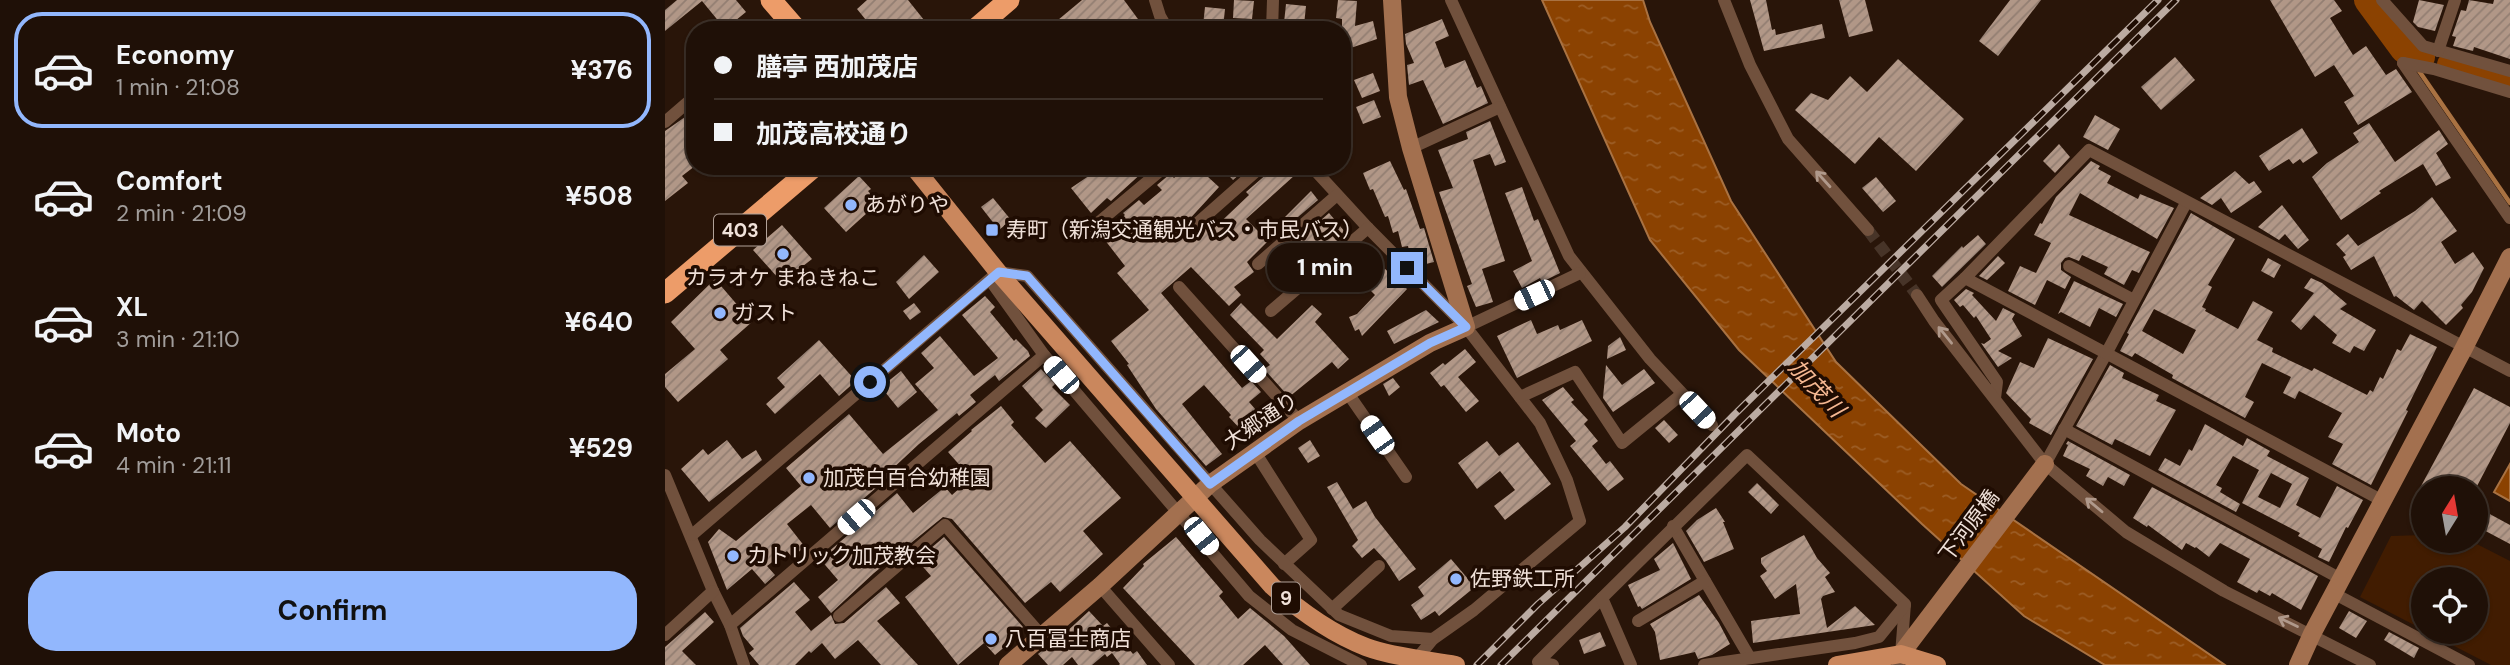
<!DOCTYPE html>
<meta charset="utf-8">
<style>
:root{--surface:#1f1007;--page:#271911;--text:#f1f3f6;--muted:#a19d9b;--line:#3c3028;--accent:#92b7fd}
body{margin:0;font-family:"DM Sans","Noto Sans JP",sans-serif;background:var(--page);color:var(--text);height:100vh;display:flex;flex-direction:column;font-size:26px;white-space:nowrap}
*{box-sizing:border-box;margin:0}
p{font-size:23px;color:var(--muted)}
.icon{flex:none;width:38px;height:38px;fill:none;stroke:currentColor;stroke-width:2;stroke-linecap:round;stroke-linejoin:round}
.map{position:relative;flex:1;overflow:hidden}
.details{display:flex;flex-direction:column;background:var(--surface);width:665px}
.details>*{flex:none}
.top-card{position:absolute;left:21px;top:21px;width:665px;height:154px;border-radius:28px;box-shadow:0 2px 5px #0004,0 0 0 2px var(--line);display:grid;align-content:center;height:154px;padding:0 28px;background:var(--surface)}
.needle{width:46px;rotate:11deg}
.fabs{position:absolute;left:1746px;top:476px;display:grid;gap:14px}
.fabs a{display:grid;place-items:center;width:77px;height:77px;border-radius:50%;background:var(--surface);box-shadow:0 2px 5px #0004,0 0 0 2px var(--line);font-size:35px}
.end{position:absolute;width:32px;height:32px;margin:-16px;border:9px solid #92b7fd;background:#111;box-shadow:0 0 0 4px #111}
.from{border-radius:50%}
.bubble{position:absolute;height:49px;border-radius:24px;background:var(--surface);box-shadow:0 2px 5px #0004,0 0 0 2px var(--line);font-size:23px;font-weight:700;line-height:49px;text-align:center}
.car{position:absolute;width:21px;height:42px;margin:-21px -10px;border-radius:9px;box-shadow:0 0 5px 2px #0007;background:linear-gradient(#fff 24%,#345 0 40%,#fff 0 76%,#345 0 86%,#fff 0)}
.top-card b{display:flex;align-items:center;gap:24px;height:66px;font-size:26px}
.top-card b+b{border-top:2px solid var(--line)}
.top-card i{width:18px;height:18px;background:var(--text)}
ul{padding:12px 0 0;list-style:none}
li{display:flex;align-items:center;gap:21px;height:116px;margin:0 14px 10px;padding:0 14px;border:4px solid transparent;border-radius:28px}
li div{flex:1}
li b{display:block;font-size:26px}
li em{font-style:normal;font-weight:700}
li.current{border-color:var(--accent)}
li>.icon{width:63px;height:63px;stroke-width:1.5}
.action{display:flex;gap:14px;margin-top:auto;padding:14px 28px}
.action a{flex:1;height:80px;border-radius:28px;background:var(--accent);color:#111;font-size:28px;font-weight:700;line-height:80px;text-align:center}
main{display:flex;flex:1;min-height:0}
.map>svg:first-child{display:block}
</style>
<main>
<section class="details">
<ul>
<li class="current"><svg class="icon" aria-label="car" viewBox="0 0 24 24"><path d="M5 17H2v-5l4-1 3-4h7l3 4 3 1v5h-3M9 17h6M6 11h13"/><circle cx="7" cy="17" r="2"/><circle cx="17" cy="17" r="2"/></svg><div><b>Economy</b><p>1 min · 21:08</p></div><em>¥376</em></li>
<li><svg class="icon" aria-label="car" viewBox="0 0 24 24"><path d="M5 17H2v-5l4-1 3-4h7l3 4 3 1v5h-3M9 17h6M6 11h13"/><circle cx="7" cy="17" r="2"/><circle cx="17" cy="17" r="2"/></svg><div><b>Comfort</b><p>2 min · 21:09</p></div><em>¥508</em></li>
<li><svg class="icon" aria-label="car" viewBox="0 0 24 24"><path d="M5 17H2v-5l4-1 3-4h7l3 4 3 1v5h-3M9 17h6M6 11h13"/><circle cx="7" cy="17" r="2"/><circle cx="17" cy="17" r="2"/></svg><div><b>XL</b><p>3 min · 21:10</p></div><em>¥640</em></li>
<li><svg class="icon" aria-label="car" viewBox="0 0 24 24"><path d="M5 17H2v-5l4-1 3-4h7l3 4 3 1v5h-3M9 17h6M6 11h13"/><circle cx="7" cy="17" r="2"/><circle cx="17" cy="17" r="2"/></svg><div><b>Moto</b><p>4 min · 21:11</p></div><em>¥529</em></li>
</ul>
<div class="action"><a>Confirm</a></div>
</section>
<div class="map">
<svg width="1845" height="665" viewBox="0 0 1845 665">
<defs>
<pattern id="water-ripples" width="26" height="14" patternUnits="userSpaceOnUse" patternTransform="scale(1.75)"><rect width="26" height="14" fill="#8b4201"/><path d="M2 4q2-2 4 0t4 0M15 11q2-2 4 0t4 0" fill="none" stroke="#9c5d25"/></pattern>
<pattern id="building-hatch" width="6" height="6" patternUnits="userSpaceOnUse" patternTransform="scale(1.75)"><rect width="6" height="6" fill="#b19787"/><path d="M-1 1l2-2M0 6l6-6M5 7l2-2" fill="none" stroke="#927e72"/></pattern>
</defs>
<rect width="100%" height="100%" fill="#291509"/>
<path fill="#411c01" d="M1759 535V541H1806L1845 561V665H1826L1762 632H1811V579H1759V630L1695 597 1726 536Z"/>
<g fill="url(#water-ripples)" stroke="#a97242" stroke-width="2">
<path d="M877 0H978L985 22 1066 201 1171 362 1296 484 1560 665H1440L1359 616 1257 524 1074 350 985 240Z"/>
<path d="M1845 464V501L1829 492Z"/>
</g>
<g fill="none" stroke-linecap="round" stroke-linejoin="round">
<g stroke="#a97242" stroke-width="4.5">
<path d="M1739 49 1747 61"/>
<path d="M1752 68 1845 203"/>
</g>
<g stroke="#8b4201" stroke-width="28">
<path d="M1703 0 1739 49 1756 57"/>
<path d="M1786 65 1845 80"/>
</g>
</g>
<g fill="url(#building-hatch)" fill-rule="evenodd">
<path d="M12 0H71L81 12 60 29 37 1 0 31V10Z"/>
<path d="M202 0H243L267 30H209L192 9Z"/>
<path d="M417 0H459L481 30H381Z"/>
<path d="M569 0 589 1 587 19 568 18Z"/>
<path d="M673 0 692 1 690 26 708 21 712 39 677 51V19L671 18Z"/>
<path d="M1085 0H1101L1107 30 1110 29 1111 35 1157 24 1160 38 1099 51Z"/>
<path d="M1174 0H1200L1208 31 1184 37Z"/>
<path d="M1345 0H1376L1333 56 1314 41Z"/>
<path d="M1605 0H1669L1677 11 1665 18 1688 55 1701 46 1721 75 1731 69 1747 92 1693 125 1679 102 1689 96 1669 65 1650 77Z"/>
<path d="M1754 0 1779 5 1770 31 1753 27 1748 22Z"/>
<path d="M1804 0 1828 4 1829 0H1845V59L1809 47 1808 51 1788 46 1791 37 1787 36 1796 10 1801 11Z"/>
<path d="M621 4 641 6 639 25 619 23Z"/>
<path d="M540 7 560 9 558 28 538 26Z"/>
<path d="M777 19 784 36 770 42 780 68 800 60 812 88 816 86 823 103 778 124 758 80 744 85 742 65 749 63 741 44 740 34Z"/>
<path d="M1510 57 1530 80 1496 110 1476 87Z"/>
<path d="M1233 59 1299 119 1251 171 1214 137 1190 164 1130 110 1146 93 1163 100 1185 76 1202 92Z"/>
<path d="M708 73 715 91 697 98 689 80Z"/>
<path d="M709 100 716 117 698 124 691 107Z"/>
<path d="M30 110V166L17 176 23 183 0 201V131Z"/>
<path d="M1430 115 1455 129 1443 150 1418 137Z"/>
<path d="M825 121 841 162 830 166 825 154 808 160 840 261 817 269 828 302 811 307 802 286 807 284 774 192 788 188 773 150 803 139 801 132Z"/>
<path d="M1704 123 1730 162 1774 130 1783 144 1771 153 1786 178 1771 186 1758 164 1714 191 1716 193 1676 220 1647 177 1662 163 1694 142 1688 133Z"/>
<path d="M1637 128 1653 153 1638 163 1635 159 1628 164 1624 159 1604 171 1594 156Z"/>
<path d="M1394 144 1405 157 1390 173 1378 161Z"/>
<path d="M725 161 739 190 741 189 755 229 759 228 769 262 753 266 746 259 743 246 737 247 733 231 728 233 723 216 720 217 708 189 705 190 698 173Z"/>
<path d="M1426 161 1435 166 1433 169 1446 176 1442 183 1473 199 1475 194 1509 208 1492 239 1415 193 1404 215 1485 252 1474 273 1467 270 1459 285 1439 274 1443 267 1417 255 1414 261 1404 257 1400 258 1396 263V270L1406 277 1400 289 1382 280 1370 305 1343 291 1355 266 1371 273 1386 243 1369 235 1375 223 1377 224 1391 197Z"/>
<path d="M422 166H487L480 172 479 171 446 201 442 198 426 213 406 188 428 173Z"/>
<path d="M522 166H531L554 187 520 224V229L526 235 533 234 542 227 546 231 584 195 581 192 603 173 606 166H622L630 175 581 219 603 241 582 262 589 272 569 287 576 295 564 306 526 267 496 293 577 388 586 381 596 392 584 402 598 418 580 434 564 417 566 415 539 385 517 404 557 454 541 466 491 409 462 365 464 364 446 341 484 310 452 273 460 266 436 235 460 215 458 213 474 200 479 205 497 190 492 185 505 174 509 178Z"/>
<path d="M555 166H584L568 180Z"/>
<path d="M1570 171 1584 184 1589 181 1597 192 1566 213 1556 198 1547 205 1535 198Z"/>
<path d="M194 176 206 189 203 191 213 203 181 232 159 208Z"/>
<path d="M1211 177 1231 201 1218 212 1197 188Z"/>
<path d="M857 187 869 221 873 219 895 273 877 282 875 278 857 288 848 271 867 261 840 193Z"/>
<path d="M646 191 653 200 626 223 620 217Z"/>
<path d="M1767 197 1792 231 1776 242 1790 264 1808 252 1819 268 1807 292 1796 305 1798 308 1781 325 1757 301 1749 310 1731 296 1729 297 1709 256 1686 270 1678 257 1681 255 1671 244 1683 234 1693 246 1750 211Z"/>
<path d="M328 198 346 220 334 230 316 207Z"/>
<path d="M1617 205 1644 240 1633 249 1620 234 1614 240 1593 227Z"/>
<path d="M664 213 680 232 673 237 676 240 665 249 662 246 636 268 622 250Z"/>
<path d="M1526 213 1570 239 1543 285 1547 287 1537 307 1541 309 1540 311 1573 329 1588 301 1608 312 1592 340 1608 348 1607 352 1647 371 1649 368 1702 395 1705 390 1708 392 1715 377 1718 379 1732 349 1736 351 1745 334 1772 347 1741 410 1743 411 1706 485 1667 464 1678 444 1663 437 1677 413 1634 391 1630 399 1618 393 1626 377 1597 363 1580 397 1589 402 1580 418 1507 378 1508 375 1470 353 1467 357 1455 351 1464 334 1462 333ZM1489 309 1531 330 1518 354 1477 331Z"/>
<path d="M117 225 147 259 124 277 120 273 114 279 88 250Z"/>
<path d="M1313 235 1321 244 1277 287 1267 276 1297 246 1298 248Z"/>
<path d="M688 253 699 265 707 257 742 289 697 336 694 329 690 331 684 317 692 314 710 295 677 262Z"/>
<path d="M259 255 274 272 244 299 231 282Z"/>
<path d="M1333 256 1340 263 1322 280 1314 276Z"/>
<path d="M1603 258 1616 265 1609 278 1596 271Z"/>
<path d="M1646 278 1657 283 1682 304 1675 309 1711 330 1699 351 1689 346 1685 353 1667 343 1672 335 1649 315 1636 330 1626 321 1649 293 1639 288Z"/>
<path d="M50 279 87 322 55 350 63 359 13 402 0 387V374L30 349 6 322Z"/>
<path d="M1409 281 1458 304 1451 317 1434 308 1425 327 1396 312 1393 314Z"/>
<path d="M1301 289 1309 293 1307 295 1331 321 1338 308 1350 314 1347 319 1357 336 1333 351 1347 358 1333 367 1316 343 1319 344 1326 339 1311 316 1309 318 1298 305 1295 307 1289 300Z"/>
<path d="M320 296 330 307 325 312 349 341 351 339 363 351 365 356 334 381 330 375 305 395 311 402 294 416 292 413 254 444 224 472 226 474 220 480 165 528 146 505 122 524 140 547 127 557 122 551 102 566 110 575 100 584 87 569 62 590 43 542 54 529 71 541 136 486 121 468 184 414 218 454 273 410 250 384 269 368 256 353 275 336 309 376 333 358 297 315Z"/>
<path d="M249 303 256 312 245 320 238 311Z"/>
<path d="M576 303 612 339 647 305 657 314 650 322 684 359 673 369 667 362 624 397 599 369 605 365 595 354 599 350 565 315Z"/>
<path d="M761 310 774 322 729 344 722 331Z"/>
<path d="M866 320 872 334 893 325 895 330 917 320 927 341 852 378 832 336Z"/>
<path d="M955 337 961 350 942 359 943 346Z"/>
<path d="M1383 338 1428 359 1386 435 1364 423 1366 419 1341 393 1355 362 1369 368Z"/>
<path d="M154 340 191 381 174 396 155 374 110 414 101 404 120 387 112 378Z"/>
<path d="M800 349 811 362 793 377 814 401 801 412 779 385 776 387 765 373 778 363 780 365Z"/>
<path d="M941 365 957 385 979 369 990 383 948 412 938 398Z"/>
<path d="M1445 365 1459 373 1457 378 1494 395 1491 401 1511 410 1485 456 1450 439 1447 445 1411 426Z"/>
<path d="M376 369 390 384 387 387 405 405 381 428 370 418 378 410 357 386Z"/>
<path d="M236 371 252 392 233 408 216 387Z"/>
<path d="M728 378 735 387 724 396 718 384Z"/>
<path d="M898 387 909 400 906 402 923 420 919 424 933 441 927 446 941 464 945 461 959 479 943 491 905 446 911 441 877 400Z"/>
<path d="M1809 388 1845 407V423L1811 488H1755Z"/>
<path d="M336 406 349 422 346 425 380 463 405 441 456 498 418 531 438 554 395 592 386 582 360 603 287 519 278 517 209 573 166 613 153 597 173 580 155 559 232 493 248 513 280 487 287 495 306 478 283 452 307 431 306 430Z"/>
<path d="M999 420 1013 435 1004 443 990 428Z"/>
<path d="M1540 424 1578 446 1582 438 1605 451 1602 456 1644 478 1631 505 1655 518 1672 486 1698 500 1683 528 1681 527 1664 562 1653 557 1657 549 1633 536 1635 533 1577 503 1594 470 1568 456 1551 485 1557 488 1555 492 1575 504 1571 512 1493 470 1500 458 1515 466 1524 449 1527 451ZM1606 473 1627 484 1615 508 1593 497Z"/>
<path d="M62 440 77 459 91 450 97 460 44 502 16 469 38 449 43 455Z"/>
<path d="M645 440 655 456 643 463 633 448Z"/>
<path d="M822 441 834 456 853 442 886 484 840 520 829 506 850 490 835 471 812 489 793 463Z"/>
<path d="M1403 441 1465 475 1459 486 1443 477 1438 486 1421 476 1425 469 1398 456 1403 445 1401 444Z"/>
<path d="M672 482 688 509 701 501 710 517 751 569 734 581 721 561 709 548 697 558 687 546 693 540 662 487Z"/>
<path d="M1092 483 1114 505 1106 514 1083 492Z"/>
<path d="M1487 487 1653 576 1636 610 1607 593 1605 596 1594 590 1592 593 1572 582 1585 559 1555 543 1544 557 1531 547 1530 548 1521 543 1517 550 1483 525 1482 527 1468 518Z"/>
<path d="M1051 508 1060 522H1058L1069 549 1039 562 1021 531 1032 520Z"/>
<path d="M1821 512 1845 525V544L1813 527Z"/>
<path d="M1139 535 1152 558 1165 573 1160 577 1170 592 1158 596 1156 599 1162 628 1190 606 1210 625 1088 643 1086 621 1135 614 1131 584 1110 599 1095 576 1102 571 1096 563V558Z"/>
<path d="M279 537 358 627 340 643 342 645 330 655 319 643 293 665 240 597 266 576 252 560Z"/>
<path d="M511 537 558 592 554 596 573 619 585 608 619 636 645 665H618L600 645 578 665H530L458 588 479 566 478 564Z"/>
<path d="M1008 543 1026 579 977 609 975 606 973 607 963 585 995 570 989 559Z"/>
<path d="M786 559 810 587 774 616 770 611 756 620 746 605 759 596 753 587Z"/>
<path d="M129 582 145 600 130 612 146 631 166 615 170 624 179 623 221 587 235 603 212 621 253 665H216L193 640 170 659 157 643 146 653 144 651 130 665H94L84 653 89 649 78 636 75 628Z"/>
<path d="M1034 595 1054 623 1065 644 1047 655 1033 659 1030 652 995 660 990 632 985 624Z"/>
<path d="M424 611 438 626 442 623 468 654 472 651 482 665H454L455 664 447 653 442 657 440 654 427 665H413L407 657 398 665H383L373 654 383 646 384 648Z"/>
<path d="M1684 611 1702 621 1691 638 1674 628Z"/>
<path d="M40 612 49 622 17 651 31 665H0V647Z"/>
<path d="M935 632 941 646 919 654 914 640Z"/>
<path d="M1724 632 1754 648 1749 658 1719 640Z"/>
</g>
<g fill="none" stroke-linecap="round" stroke-linejoin="round">
<path stroke="#473428" stroke-width="12" stroke-dasharray="12 6" stroke-linecap="butt" d="M1203 230 1252 295"/>
<g stroke="#71513d" stroke-width="12">
<path d="M490 0 495 16 503 30"/>
<path d="M786 0 904 256 985 359 1047 425"/>
<path d="M1059 0 1085 65 1123 139 1203 230"/>
<path d="M1717 0 1758 46 1845 71"/>
<path d="M107 30 121 17"/>
<path d="M607 30 608 0"/>
<path d="M1773 51 1790 0"/>
<path d="M1738 63 1845 218"/>
<path d="M1738 63 1769 69 1845 92"/>
<path d="M0 122 30 96"/>
<path d="M746 148 835 107"/>
<path d="M646 166 703 228 801 327 875 423 902 480 915 521 809 610 768 639 749 662"/>
<path d="M428 227 501 166"/>
<path d="M528 227 597 166"/>
<path d="M593 264 672 195"/>
<path d="M1404 266 1469 300"/>
<path d="M1300 278 1276 300 1332 382 1330 398"/>
<path d="M325 280 379 355 584 596 627 630 696 665"/>
<path d="M514 287 634 421"/>
<path d="M1252 295 1269 321 1380 464 1461 532 1559 591 1705 665"/>
<path d="M606 311 703 228"/>
<path d="M801 327 915 273"/>
<path d="M682 392 741 477"/>
<path d="M855 397 910 372 957 443 1017 394"/>
<path d="M1399 429 1676 579"/>
<path d="M590 452 646 540 619 564"/>
<path d="M1380 464 1441 354 1521 203"/>
<path d="M0 475 48 591 65 625 79 665"/>
<path d="M1718 501 1300 278 1424 150 1845 371"/>
<path d="M1008 526 1085 658"/>
<path d="M27 535 333 272 362 276 595 540 674 615 726 636 768 639"/>
<path d="M435 586 504 665"/>
<path d="M1668 593 1804 665"/>
<path d="M667 609 714 566"/>
<path d="M174 616 280 525 377 636"/>
<path d="M973 621 1040 581"/>
<path d="M65 625 379 355"/>
<path d="M0 635 48 591"/>
<path d="M888 665 873 662 937 598"/>
<path d="M966 665 937 598 1082 455 1240 604 1236 654 1233 665"/>
<path d="M1039 665 1190 643 1214 637 1240 605"/>
</g>
<g stroke="#a3704f" stroke-width="18">
<path d="M1236 654 1380 464"/>
<path d="M343 665 435 586 545 484 634 421 765 343 801 327 746 148 733 97 727 0"/>
<path d="M1633 665 1647 634 1799 348 1845 257"/>
</g>
<g stroke="#ca875d" stroke-width="18">
<path d="M248 166 333 272 607 586C635 611 665 633 701 647 728 657 763 660 791 665"/>
<path d="M1172 665 1236 654 1272 665"/>
</g>
<g stroke="#ed9c69" stroke-width="21">
<path d="M106 0 132 30"/>
<path d="M309 30 344 0"/>
<path d="M0 293 150 166"/>
</g>
<defs>
<g id="rail">
<path d="M812 665 873 604 960 527 1069 415 1493 0"/>
<path d="M836 665 1511 0"/>
</g>
</defs>
<use href="#rail" stroke="#bbaba2" stroke-width="7"/>
<use href="#rail" stroke="#1f0c02" stroke-width="4.5" stroke-dasharray="13" stroke-linecap="butt"/>
</g>
<defs><path id="oneway-shaft" d="M-6 0H5M1.5-3L5.5 0L1.5 3" fill="none" stroke-width="1.6" stroke-linecap="round" stroke-linejoin="round" transform="scale(1.75)"/></defs>
<g stroke="#b0998b">
<use href="#oneway-shaft" transform="translate(1158 179) rotate(-132)"/>
<use href="#oneway-shaft" transform="translate(1280 335) rotate(-129)"/>
<use href="#oneway-shaft" transform="translate(1429 505) rotate(-140)"/>
<use href="#oneway-shaft" transform="translate(1623 622) rotate(-154)"/>
</g>
<g fill="none" stroke-linecap="round" stroke-linejoin="round">
<path stroke="#92b7fd" stroke-width="9" d="M205 382 334 272 362 276 545 484 634 421 765 343 801 327 742 268"/>
</g>
<g fill="#92b7fd" stroke="#1f0c02" stroke-width="2.5">
<circle cx="186" cy="205" r="7"/>
<rect x="320" y="223" width="14" height="14" rx="3.5"/>
<circle cx="118" cy="254" r="7"/>
<circle cx="55" cy="313" r="7"/>
<circle cx="144" cy="478" r="7"/>
<circle cx="68" cy="556" r="7"/>
<circle cx="791" cy="579" r="7"/>
<circle cx="326" cy="639" r="7"/>
</g>
<g text-anchor="middle" dominant-baseline="central" stroke-width="7" stroke-linejoin="round" paint-order="stroke">
<g fill="#1f0c02" stroke="#b1a198" stroke-width="2">
<rect x="49" y="214.5" width="52" height="31" rx="5"/>
<rect x="607" y="582.5" width="28" height="31" rx="5"/>
</g>
<g font-size="19" font-weight="bold" fill="#f0e1d9">
<text x="75" y="230">403</text>
<text x="621" y="598">9</text>
</g>
<g font-size="21" fill="#f0e1d9" stroke="#1f0c02" text-anchor="start">
<text x="200" y="205">あがりや</text>
<text x="341" y="230">寿町（新潟交通観光バス・市民バス）</text>
<text x="118" y="278" text-anchor="middle">カラオケ まねきねこ</text>
<text x="69" y="313">ガスト</text>
<text x="158" y="478">加茂白百合幼稚園</text>
<text x="82" y="556">カトリック加茂教会</text>
<text x="805" y="579">佐野鉄工所</text>
<text x="340" y="639">八百冨士商店</text>
</g>
<g font-size="21" fill="#f0e1d9" stroke="#1f0c02">
<text transform="translate(596 421) rotate(-34)">大郷通り</text>
<text transform="translate(1304 526) rotate(-53)">下河原橋</text>
</g>
<g font-size="23" font-style="italic" fill="#f6b892" stroke="#1f0c02">
<text transform="translate(1152 388) rotate(47)">加茂川</text>
</g>
</g>
</svg>
<div class="fabs">
<a><svg class="needle" viewBox="-14 -14 28 28"><path d="M0-13l5 13h-10z" fill="#e53935"/><path d="M0 13l5-13h-10z" fill="#a19d9b"/></svg></a>
<a><svg class="icon" aria-label="locate" viewBox="0 0 24 24"><circle cx="12" cy="12" r="6"/><path d="M12 2v4M12 18v4M2 12h4M18 12h4"/></svg></a>
</div>
<i class="end from" style="left:205px;top:382px"></i>
<i class="end" style="left:742px;top:268px"></i>
<div class="bubble" style="left:602px;top:243px;width:116px">1 min</div>
<i class="car" style="left:869px;top:295px;rotate:245deg"></i>
<i class="car" style="left:583px;top:364px;rotate:138deg"></i>
<i class="car" style="left:396px;top:375px;rotate:319deg"></i>
<i class="car" style="left:1032px;top:410px;rotate:137deg"></i>
<i class="car" style="left:712px;top:435px;rotate:325deg"></i>
<i class="car" style="left:191px;top:517px;rotate:229deg"></i>
<i class="car" style="left:536px;top:536px;rotate:141deg"></i>
<div class="top-card">
<b><i class="from"></i>膳亭 西加茂店</b>
<b><i></i>加茂高校通り</b>
</div>
</div>
</main>
